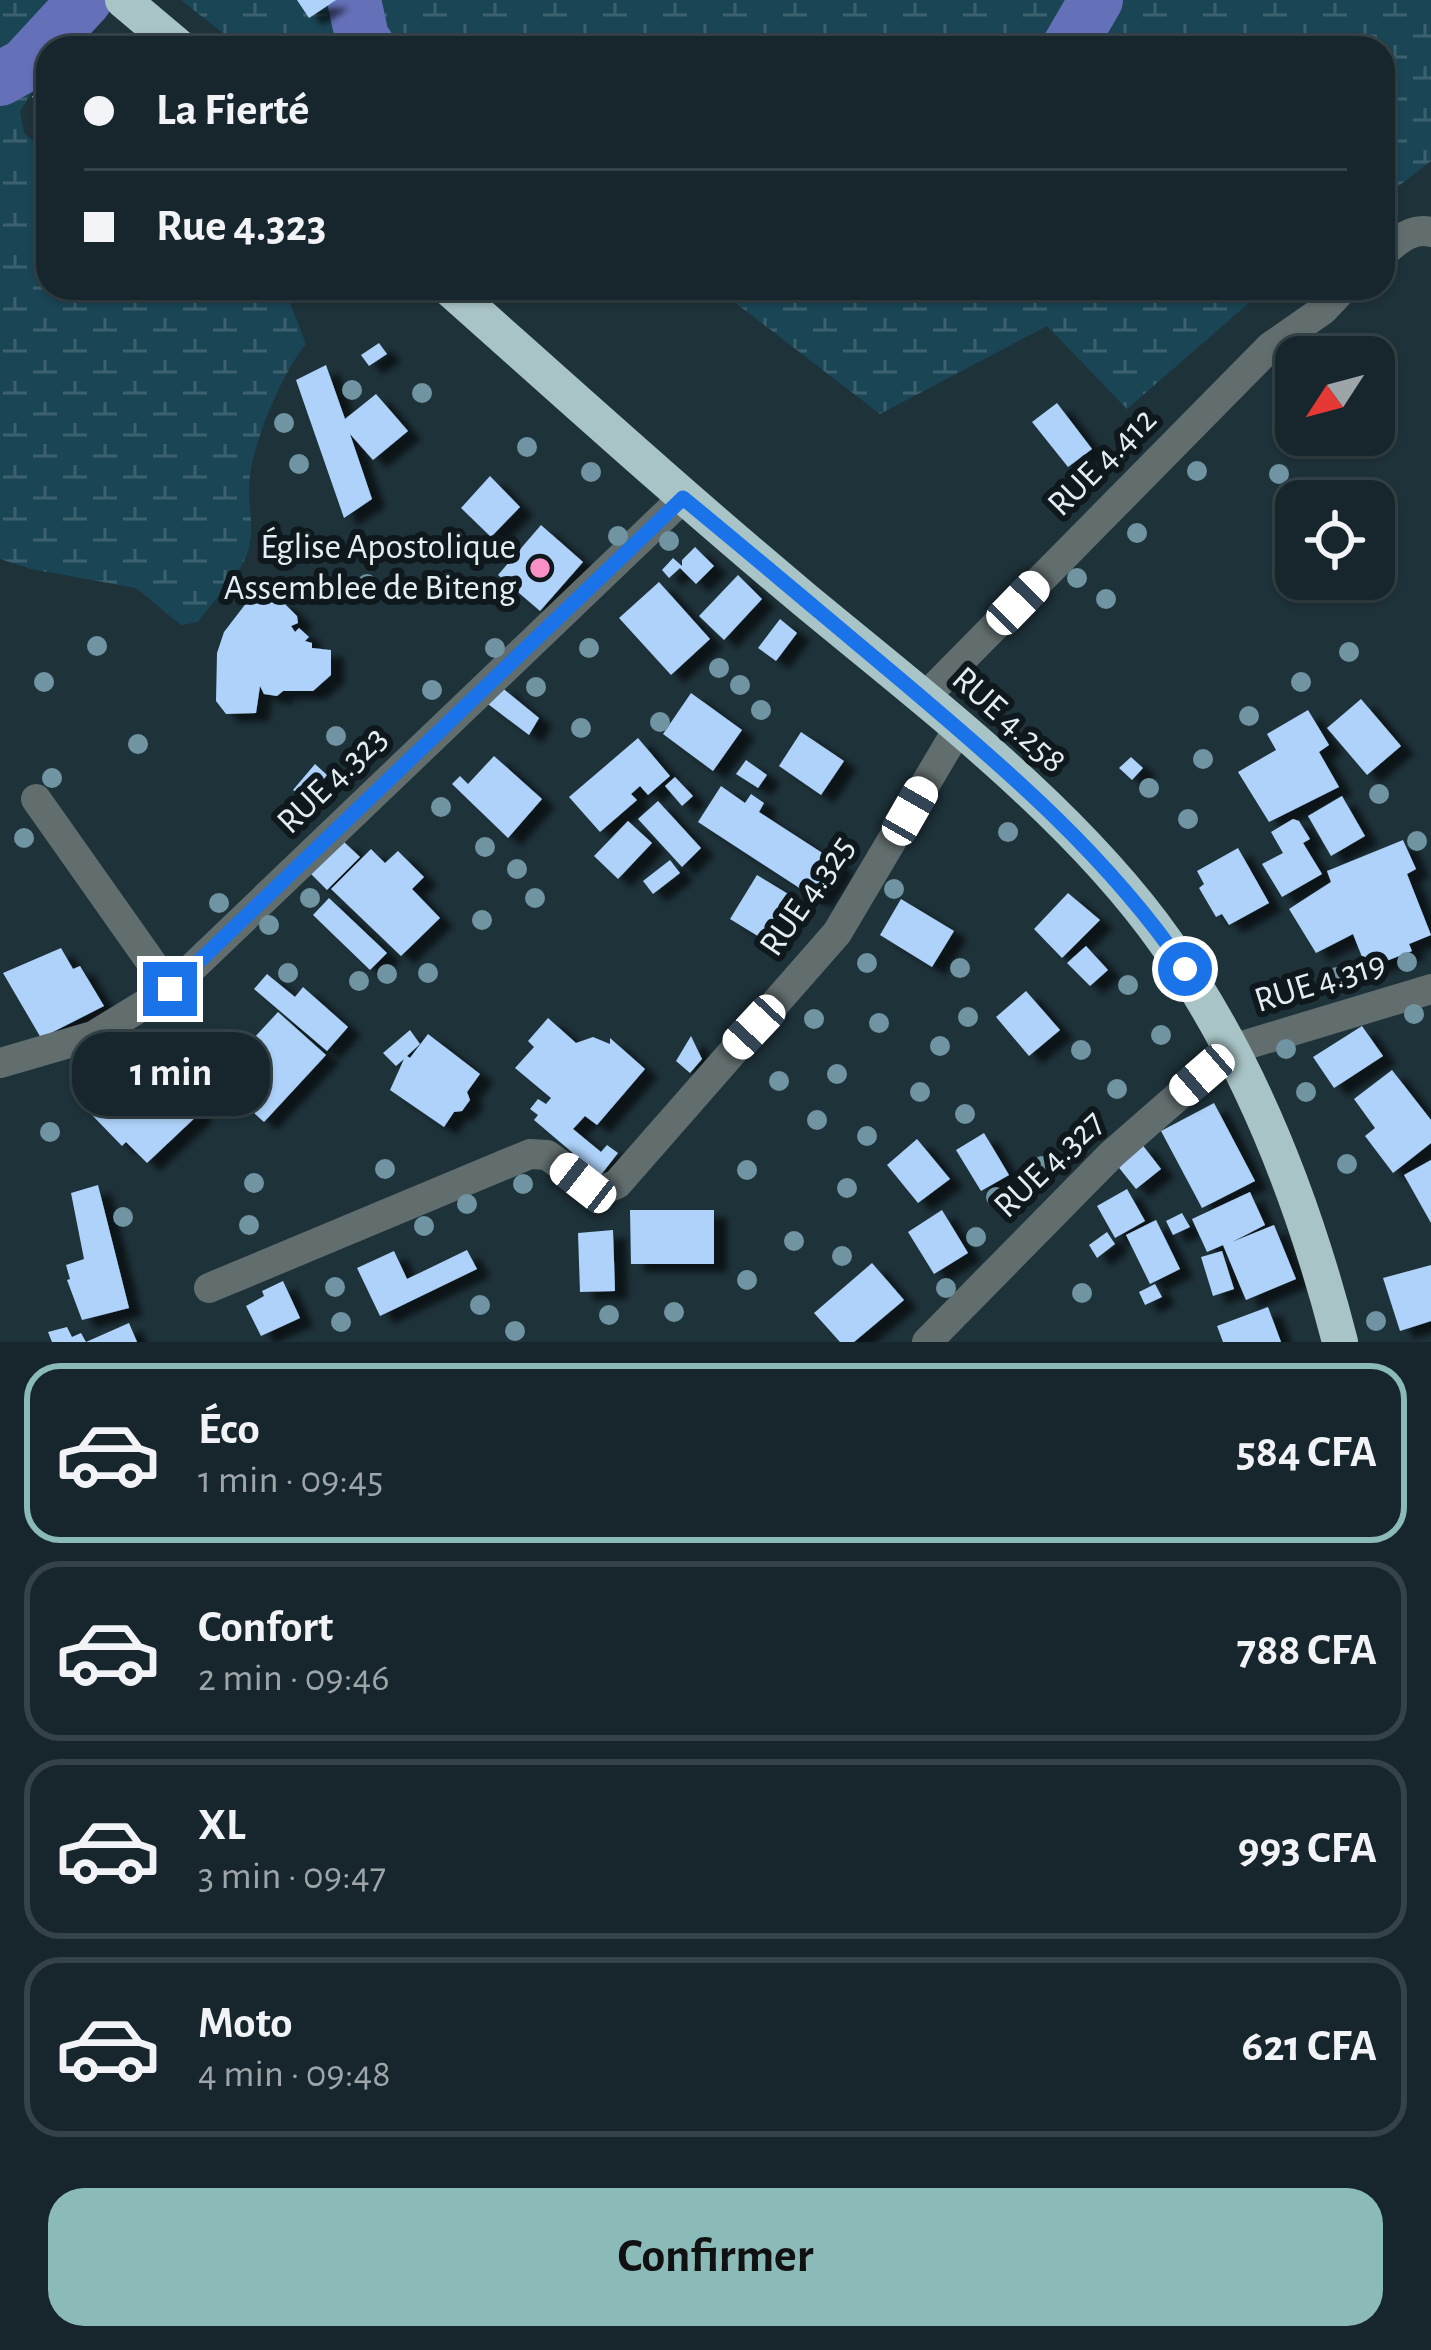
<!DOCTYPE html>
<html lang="fr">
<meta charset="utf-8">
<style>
:root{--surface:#16262c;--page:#233238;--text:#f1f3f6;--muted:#9ea5a9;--line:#354348;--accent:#8bbbb9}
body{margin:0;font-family:"Alegreya Sans",sans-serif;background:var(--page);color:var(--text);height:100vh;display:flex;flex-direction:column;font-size:45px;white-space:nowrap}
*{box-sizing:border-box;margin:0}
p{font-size:39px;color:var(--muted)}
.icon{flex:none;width:66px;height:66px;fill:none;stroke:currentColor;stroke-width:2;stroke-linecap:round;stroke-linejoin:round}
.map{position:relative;height:1342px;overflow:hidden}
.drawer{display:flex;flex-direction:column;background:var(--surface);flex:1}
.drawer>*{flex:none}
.banner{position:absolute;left:36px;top:36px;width:1359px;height:264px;border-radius:36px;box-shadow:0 3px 9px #0004,0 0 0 3px var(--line);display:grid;align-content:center;height:264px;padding:0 48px;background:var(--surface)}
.needle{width:78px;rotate:234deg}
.tools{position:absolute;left:1275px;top:336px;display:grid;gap:24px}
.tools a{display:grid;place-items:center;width:120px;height:120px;border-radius:24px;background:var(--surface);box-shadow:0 3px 9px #0004,0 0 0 3px var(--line);font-size:60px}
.end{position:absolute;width:54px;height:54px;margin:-27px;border:15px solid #1a73e8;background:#fff;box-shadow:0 0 0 6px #fff}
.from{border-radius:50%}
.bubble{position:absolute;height:84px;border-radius:36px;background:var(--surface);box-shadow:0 3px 9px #0004,0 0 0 3px var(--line);font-size:39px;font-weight:700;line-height:84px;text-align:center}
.car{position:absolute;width:36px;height:72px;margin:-36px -18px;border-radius:15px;box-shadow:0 0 9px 3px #0007;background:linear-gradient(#fff 24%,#345 0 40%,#fff 0 76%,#345 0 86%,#fff 0)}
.banner b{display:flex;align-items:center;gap:42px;height:114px;font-size:45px}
.banner b+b{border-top:3px solid var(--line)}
.banner i{width:30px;height:30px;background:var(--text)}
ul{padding:21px 0 0;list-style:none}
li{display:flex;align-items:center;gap:36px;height:180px;margin:0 24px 18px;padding:0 24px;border:6px solid var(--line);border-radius:36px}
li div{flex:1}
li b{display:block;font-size:45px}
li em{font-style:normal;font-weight:700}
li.selected{border-color:var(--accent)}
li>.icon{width:108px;height:108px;stroke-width:1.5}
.action{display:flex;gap:24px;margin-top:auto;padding:24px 48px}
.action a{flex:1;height:138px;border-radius:36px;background:var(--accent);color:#111;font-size:48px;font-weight:700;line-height:138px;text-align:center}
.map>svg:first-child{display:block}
</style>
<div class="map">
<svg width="1431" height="1342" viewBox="0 0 1431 1342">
<defs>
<pattern id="wetland-marsh" width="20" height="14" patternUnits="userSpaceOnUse" patternTransform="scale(3)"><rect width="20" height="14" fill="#1a4555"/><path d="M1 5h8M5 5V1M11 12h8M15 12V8" fill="none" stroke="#3b606e"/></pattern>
<filter id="shadow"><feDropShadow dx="13" dy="8" stdDeviation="3" flood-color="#0009"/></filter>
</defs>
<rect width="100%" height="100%" fill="#1e323a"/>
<g fill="url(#wetland-marsh)">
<path d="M0 0H75L92 16 65 48H48V68L20 111 24 133 48 154V288H284L306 344C282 372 248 452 249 490 249 512 255 532 247 554 239 576 212 602 198 622L181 625 136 588 31 569 0 559Z"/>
<path d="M181 0H1431V161L1383 198V48H260L233 41Z"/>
<path d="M716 288H1266L1127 409 1047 326 880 414Z"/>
</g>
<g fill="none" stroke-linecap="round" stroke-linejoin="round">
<g stroke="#6470b8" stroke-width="54">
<path d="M354 0 362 37 369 48"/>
<path d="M1068 48 1096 0"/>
<path d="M0 79 25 65 85 0"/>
</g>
</g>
<g fill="#aed2f9" filter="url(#shadow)">
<path d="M297 0H336L309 18Z"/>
<path d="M48 74V108L32 97Z"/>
<path d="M379 343 387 354 369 366 361 355Z"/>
<path d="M326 365 345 419 376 394 408 431 373 460 350 434 372 499 344 518 296 380Z"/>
<path d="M1057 403 1092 449 1068 467 1032 422Z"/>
<path d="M490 476 520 507 491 537 461 508Z"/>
<path d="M541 525 583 562 540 611 498 575Z"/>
<path d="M695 547 714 566 696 584 680 568 669 578 662 570 673 558 682 566V560Z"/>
<path d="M738 575 762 599 724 640 699 616Z"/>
<path d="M659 582 710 639 671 675 619 618Z"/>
<path d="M282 601 297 616 298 623 291 626 295 632 299 628 309 637 305 641 312 643V648L331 650V675L313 691H283L277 696 264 694 260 686 256 713 226 714 216 701 217 653 224 632 247 602Z"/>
<path d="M780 619 797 633 776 661 758 648Z"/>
<path d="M500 686 539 718 529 735 484 701Z"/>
<path d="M691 693 742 730 713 771 663 734Z"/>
<path d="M1361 699 1401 746 1367 775 1327 728Z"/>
<path d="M1308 710 1329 745 1319 752 1339 787 1269 822 1238 772 1276 750 1267 734Z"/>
<path d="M801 732 844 761 821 795 779 766Z"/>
<path d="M638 738 670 776 648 795 640 786 631 794 637 800 600 832 569 797Z"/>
<path d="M494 756 542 799 508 838 452 784 460 776 468 784Z"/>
<path d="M1131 757 1143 768 1132 780 1119 768Z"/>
<path d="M746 760 767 775 758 788 736 774Z"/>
<path d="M315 764 327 775 307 799 293 790Z"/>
<path d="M675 777 693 796 682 806 665 786Z"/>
<path d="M721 786 745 803 751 794 764 803 759 812 841 865 818 900 698 822Z"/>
<path d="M1342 796 1365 836 1331 856 1308 816Z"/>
<path d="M658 801 701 848 682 867 638 819Z"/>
<path d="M1293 819 1299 821 1310 839 1303 843 1322 874 1282 897 1262 864 1283 853 1271 832Z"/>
<path d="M628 821 652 843 618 879 594 856Z"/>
<path d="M1403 840 1416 869 1407 874 1431 935 1409 944 1412 951 1376 965 1364 962 1353 934 1316 953 1289 909 1331 882 1327 871Z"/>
<path d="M343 841 360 857 327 890 311 874Z"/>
<path d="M1238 848 1269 903 1229 925 1222 914 1216 917 1199 888 1204 884 1197 871Z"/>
<path d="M371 849 385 863 398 851 424 877 412 889 440 918 401 956 331 889Z"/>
<path d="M670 860 680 873 653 894 643 881Z"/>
<path d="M757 875 798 900 771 944 730 919Z"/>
<path d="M1068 893 1100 920 1062 958 1034 929Z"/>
<path d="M329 898 387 953 370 970 313 915Z"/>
<path d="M901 899 954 931 932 967 880 935Z"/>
<path d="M1086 946 1108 970 1090 986 1067 963Z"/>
<path d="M61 948 73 969 80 966 104 1006 41 1038 3 973Z"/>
<path d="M267 974 295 997 303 987 348 1027 327 1051 254 989Z"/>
<path d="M1026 991 1060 1030 1029 1056 996 1017Z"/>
<path d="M278 1012 326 1055 264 1122 216 1079Z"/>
<path d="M548 1018 576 1043 593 1037 610 1044V1038L645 1069 597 1125 585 1116 573 1129 601 1152 607 1145 618 1153 600 1176 534 1120 538 1115 530 1109 538 1099 546 1104 551 1098 515 1068 534 1047 528 1041Z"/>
<path d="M1362 1026 1383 1056 1334 1088 1313 1057Z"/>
<path d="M410 1030 420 1044 407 1056 410 1058 428 1034 480 1074 467 1092 470 1100 462 1111 454 1112 444 1127 390 1090 404 1059 396 1066 383 1053Z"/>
<path d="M691 1036 702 1059 690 1073 676 1061Z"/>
<path d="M143 1058 156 1071 162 1066 200 1113 147 1163 126 1142 122 1146 91 1114Z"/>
<path d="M1392 1070 1431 1120V1143L1393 1173 1365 1136 1375 1128 1354 1099Z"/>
<path d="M1214 1103 1255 1181 1202 1208 1161 1131Z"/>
<path d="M984 1133 1009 1175 981 1191 956 1150Z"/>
<path d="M917 1139 950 1179 918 1203 887 1165Z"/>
<path d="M1141 1143 1161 1169 1136 1189 1116 1164Z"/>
<path d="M1431 1160V1223L1404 1175Z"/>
<path d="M98 1185 129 1308 82 1320 67 1280 70 1279 66 1265 84 1259 71 1193Z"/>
<path d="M1127 1189 1145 1221 1115 1238 1097 1206Z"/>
<path d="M1250 1192 1265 1225 1232 1242 1274 1225 1296 1279 1246 1300 1223 1245 1207 1252 1192 1219Z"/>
<path d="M630 1210H714V1264H631Z"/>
<path d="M942 1210 968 1253 934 1274 908 1232Z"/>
<path d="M1182 1213 1190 1227 1173 1235 1166 1221Z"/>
<path d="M1156 1220 1180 1269 1150 1284 1126 1235Z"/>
<path d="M613 1230 615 1291 580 1292 578 1233Z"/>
<path d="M1107 1232 1115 1244 1097 1258 1089 1245Z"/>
<path d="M467 1250 477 1269 380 1316 357 1268 394 1251 407 1279Z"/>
<path d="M1222 1251 1234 1289 1213 1296 1201 1257Z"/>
<path d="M872 1263 904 1300 854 1342H840L814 1313Z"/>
<path d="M1431 1265V1321L1400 1331 1383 1278Z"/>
<path d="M283 1281 300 1318 261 1336 246 1306 264 1296 262 1291Z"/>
<path d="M1155 1284 1162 1297 1145 1305 1139 1292Z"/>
<path d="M1268 1307 1281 1342H1223L1217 1326Z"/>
<path d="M129 1323 137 1342H52L48 1332 67 1327 72 1337 81 1333 86 1342Z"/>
</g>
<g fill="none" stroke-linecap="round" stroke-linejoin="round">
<g stroke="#626d6e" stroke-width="30">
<path d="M1383 253C1397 241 1412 227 1431 232"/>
<path d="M923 699 1270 347 1323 310 1344 288"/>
<path d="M36 799 170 989"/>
<path d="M0 1063 93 1036 170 989 683 498"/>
<path d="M209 1288 530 1154 547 1155 598 1192 617 1184 837 933 958 729"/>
<path d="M927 1342 1112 1154 1232 1049 1431 989"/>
</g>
<g stroke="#a9c4c6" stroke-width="36">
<path d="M123 0 180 48"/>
<path d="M449 288C567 393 684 499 805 600 927 701 1076 814 1167 944 1251 1063 1304 1201 1340 1342"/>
</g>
</g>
<g fill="#7194a3">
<circle cx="352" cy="390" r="10"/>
<circle cx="422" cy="393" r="10"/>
<circle cx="284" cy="423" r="10"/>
<circle cx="527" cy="447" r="10"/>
<circle cx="299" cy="464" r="10"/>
<circle cx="1197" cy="471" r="10"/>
<circle cx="591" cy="472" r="10"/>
<circle cx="1279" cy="474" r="10"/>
<circle cx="1137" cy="533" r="10"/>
<circle cx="618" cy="536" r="10"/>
<circle cx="669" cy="541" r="10"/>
<circle cx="1077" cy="578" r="10"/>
<circle cx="367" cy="584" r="10"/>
<circle cx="450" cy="588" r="10"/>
<circle cx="296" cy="592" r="10"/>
<circle cx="1106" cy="599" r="10"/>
<circle cx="97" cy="646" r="10"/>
<circle cx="495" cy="648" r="10"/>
<circle cx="589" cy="648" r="10"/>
<circle cx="1349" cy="652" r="10"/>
<circle cx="719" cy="668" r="10"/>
<circle cx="44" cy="682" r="10"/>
<circle cx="1301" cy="682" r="10"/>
<circle cx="740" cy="685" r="10"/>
<circle cx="536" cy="687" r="10"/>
<circle cx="432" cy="690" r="10"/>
<circle cx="761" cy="710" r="10"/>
<circle cx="1249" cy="716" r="10"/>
<circle cx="660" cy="722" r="10"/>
<circle cx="581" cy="728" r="10"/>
<circle cx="336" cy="736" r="10"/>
<circle cx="138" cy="744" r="10"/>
<circle cx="1203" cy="759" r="10"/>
<circle cx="52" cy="778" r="10"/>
<circle cx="1149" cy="788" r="10"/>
<circle cx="1379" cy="794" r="10"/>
<circle cx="441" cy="807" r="10"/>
<circle cx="1188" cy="819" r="10"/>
<circle cx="1008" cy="832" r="10"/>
<circle cx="24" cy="838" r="10"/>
<circle cx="1417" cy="841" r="10"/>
<circle cx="485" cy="847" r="10"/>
<circle cx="517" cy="869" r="10"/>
<circle cx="894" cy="889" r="10"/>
<circle cx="310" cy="898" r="10"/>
<circle cx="535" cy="898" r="10"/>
<circle cx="219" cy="903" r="10"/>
<circle cx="482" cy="920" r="10"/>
<circle cx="269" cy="925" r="10"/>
<circle cx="1407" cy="962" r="10"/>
<circle cx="867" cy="963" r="10"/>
<circle cx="960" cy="968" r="10"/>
<circle cx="288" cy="973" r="10"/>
<circle cx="428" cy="973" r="10"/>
<circle cx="387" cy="974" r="10"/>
<circle cx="1337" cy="977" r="10"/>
<circle cx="359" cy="981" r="10"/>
<circle cx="1128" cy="985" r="10"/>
<circle cx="1276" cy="997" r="10"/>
<circle cx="1414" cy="1014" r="10"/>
<circle cx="968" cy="1017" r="10"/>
<circle cx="814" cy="1019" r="10"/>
<circle cx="879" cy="1023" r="10"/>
<circle cx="1161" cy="1035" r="10"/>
<circle cx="940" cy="1046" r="10"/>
<circle cx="1286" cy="1049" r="10"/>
<circle cx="1081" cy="1050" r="10"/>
<circle cx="837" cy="1074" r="10"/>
<circle cx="779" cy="1081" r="10"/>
<circle cx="1117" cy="1089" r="10"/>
<circle cx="920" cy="1092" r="10"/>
<circle cx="1306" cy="1092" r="10"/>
<circle cx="965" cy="1114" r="10"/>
<circle cx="817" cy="1120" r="10"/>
<circle cx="1082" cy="1131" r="10"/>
<circle cx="50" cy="1132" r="10"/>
<circle cx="867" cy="1136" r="10"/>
<circle cx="1347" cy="1164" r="10"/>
<circle cx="1042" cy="1166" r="10"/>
<circle cx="385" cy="1169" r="10"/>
<circle cx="747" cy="1170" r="10"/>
<circle cx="254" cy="1183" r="10"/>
<circle cx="523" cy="1184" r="10"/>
<circle cx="847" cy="1188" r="10"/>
<circle cx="996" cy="1197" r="10"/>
<circle cx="467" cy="1204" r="10"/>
<circle cx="123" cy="1217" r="10"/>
<circle cx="249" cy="1225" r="10"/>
<circle cx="424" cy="1226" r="10"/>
<circle cx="976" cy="1237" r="10"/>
<circle cx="794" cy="1241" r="10"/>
<circle cx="842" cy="1256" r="10"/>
<circle cx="747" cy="1280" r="10"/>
<circle cx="335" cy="1287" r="10"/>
<circle cx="946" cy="1288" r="10"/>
<circle cx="1082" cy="1293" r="10"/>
<circle cx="480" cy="1305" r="10"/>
<circle cx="674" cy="1312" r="10"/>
<circle cx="609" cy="1315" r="10"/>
<circle cx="1376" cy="1321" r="10"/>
<circle cx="341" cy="1322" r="10"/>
<circle cx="515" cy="1331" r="10"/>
</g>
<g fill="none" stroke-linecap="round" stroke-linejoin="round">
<path stroke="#1a73e8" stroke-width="15" d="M170 989 683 498C756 558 829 620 902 681 1005 768 1109 857 1185 969"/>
</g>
<circle fill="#fa8fc8" stroke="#0f181c" stroke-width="4.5" cx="540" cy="568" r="12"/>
<g text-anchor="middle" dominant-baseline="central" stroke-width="12" stroke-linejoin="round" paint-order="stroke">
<g font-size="36" fill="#e2eef3" stroke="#0f181c">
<text transform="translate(1102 462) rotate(-45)">RUE 4.412</text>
<text transform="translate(1009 720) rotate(42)">RUE 4.258</text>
<text transform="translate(332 780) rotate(-44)">RUE 4.323</text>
<text transform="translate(807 896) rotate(-55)">RUE 4.325</text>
<text transform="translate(1320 982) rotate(-17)">RUE 4.319</text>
<text transform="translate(1049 1164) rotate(-44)">RUE 4.327</text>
</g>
<g font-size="36" fill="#e2eef3" stroke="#0f181c" text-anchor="end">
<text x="516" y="547">Église Apostolique<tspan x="516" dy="41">Assemblee de Biteng</tspan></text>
</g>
</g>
</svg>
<div class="tools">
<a><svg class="needle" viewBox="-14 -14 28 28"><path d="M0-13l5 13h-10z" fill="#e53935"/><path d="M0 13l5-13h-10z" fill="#9ea5a9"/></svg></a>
<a><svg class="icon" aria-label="locate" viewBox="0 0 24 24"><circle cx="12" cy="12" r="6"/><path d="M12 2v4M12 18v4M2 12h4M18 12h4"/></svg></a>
</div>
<i class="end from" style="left:1185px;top:969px"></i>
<i class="end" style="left:170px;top:989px"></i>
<div class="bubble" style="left:72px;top:1032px;width:198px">1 min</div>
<i class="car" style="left:1018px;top:603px;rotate:44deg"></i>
<i class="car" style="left:910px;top:811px;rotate:30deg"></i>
<i class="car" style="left:754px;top:1027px;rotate:223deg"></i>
<i class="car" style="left:1202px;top:1075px;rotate:229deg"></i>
<i class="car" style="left:583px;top:1183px;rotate:308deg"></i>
<div class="banner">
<b><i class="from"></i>La Fierté</b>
<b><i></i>Rue 4.323</b>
</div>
</div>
<section class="drawer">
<ul>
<li class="selected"><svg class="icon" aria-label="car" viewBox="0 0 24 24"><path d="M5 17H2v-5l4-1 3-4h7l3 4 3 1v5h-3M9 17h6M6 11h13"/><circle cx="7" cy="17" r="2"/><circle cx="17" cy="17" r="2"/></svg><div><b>Éco</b><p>1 min · 09:45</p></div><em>584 CFA</em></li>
<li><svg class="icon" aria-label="car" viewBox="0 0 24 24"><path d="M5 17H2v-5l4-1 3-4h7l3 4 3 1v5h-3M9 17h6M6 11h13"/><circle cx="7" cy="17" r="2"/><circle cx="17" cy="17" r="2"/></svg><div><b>Confort</b><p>2 min · 09:46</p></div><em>788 CFA</em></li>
<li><svg class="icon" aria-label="car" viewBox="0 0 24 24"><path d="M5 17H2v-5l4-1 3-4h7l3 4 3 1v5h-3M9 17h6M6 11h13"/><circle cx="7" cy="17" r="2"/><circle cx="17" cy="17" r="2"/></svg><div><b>XL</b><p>3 min · 09:47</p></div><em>993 CFA</em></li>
<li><svg class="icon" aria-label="car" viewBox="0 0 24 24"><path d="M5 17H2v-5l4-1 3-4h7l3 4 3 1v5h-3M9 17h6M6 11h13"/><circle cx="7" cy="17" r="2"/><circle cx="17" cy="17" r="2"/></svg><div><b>Moto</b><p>4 min · 09:48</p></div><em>621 CFA</em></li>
</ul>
<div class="action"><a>Confirmer</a></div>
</section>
